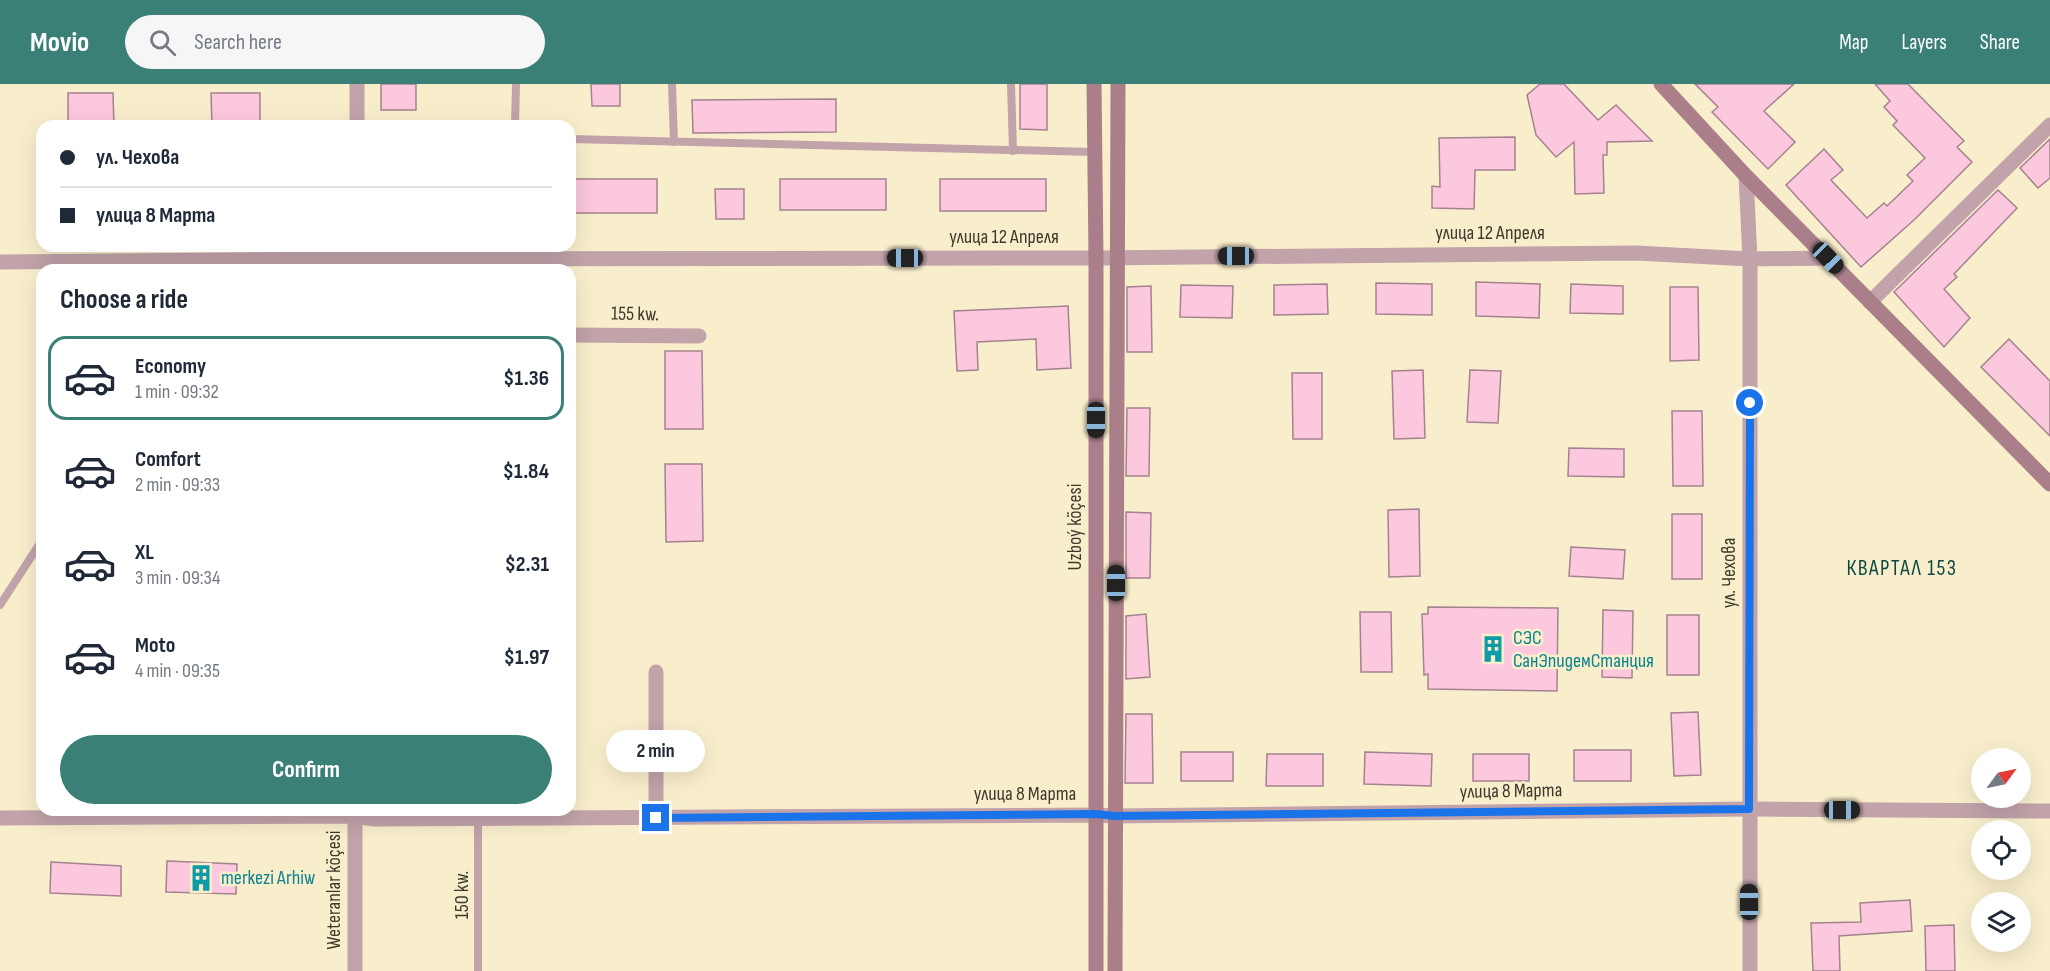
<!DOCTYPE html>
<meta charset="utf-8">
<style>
:root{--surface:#fff;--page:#f6f6f7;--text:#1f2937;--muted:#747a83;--line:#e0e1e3;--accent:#3a8077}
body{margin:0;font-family:"Sofia Sans Condensed",sans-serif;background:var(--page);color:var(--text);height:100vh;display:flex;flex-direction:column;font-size:22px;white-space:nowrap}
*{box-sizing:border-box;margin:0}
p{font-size:20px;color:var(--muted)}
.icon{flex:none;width:33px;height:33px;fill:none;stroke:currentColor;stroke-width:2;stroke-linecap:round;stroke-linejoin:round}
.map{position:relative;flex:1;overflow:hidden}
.side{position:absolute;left:36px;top:180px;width:540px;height:552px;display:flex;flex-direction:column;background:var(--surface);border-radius:18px;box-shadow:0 6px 24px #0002}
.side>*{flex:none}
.guide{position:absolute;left:36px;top:36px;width:540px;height:132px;border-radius:18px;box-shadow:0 6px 24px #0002;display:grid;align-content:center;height:132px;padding:0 24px;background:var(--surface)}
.needle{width:39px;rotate:57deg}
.tools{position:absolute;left:1971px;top:664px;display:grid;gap:12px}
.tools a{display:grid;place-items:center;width:60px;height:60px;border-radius:50%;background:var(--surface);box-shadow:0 6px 24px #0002;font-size:30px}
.end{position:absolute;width:27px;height:27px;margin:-14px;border:8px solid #1a73e8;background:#fff;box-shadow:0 0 0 3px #fff}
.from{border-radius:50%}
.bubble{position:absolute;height:42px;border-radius:21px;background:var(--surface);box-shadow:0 6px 24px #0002;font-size:20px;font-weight:700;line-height:42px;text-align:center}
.car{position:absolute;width:18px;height:36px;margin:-18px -9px;border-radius:8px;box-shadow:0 0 4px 2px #0007;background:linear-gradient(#222 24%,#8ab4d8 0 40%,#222 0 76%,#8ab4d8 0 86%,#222 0)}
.guide b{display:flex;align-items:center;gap:21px;height:57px;font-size:22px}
.guide b+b{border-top:2px solid var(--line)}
.guide i{width:15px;height:15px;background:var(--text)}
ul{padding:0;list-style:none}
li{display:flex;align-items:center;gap:18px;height:84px;margin:0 12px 9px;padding:0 12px;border:3px solid transparent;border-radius:18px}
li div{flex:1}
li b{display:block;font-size:22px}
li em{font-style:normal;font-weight:700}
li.on{border-color:var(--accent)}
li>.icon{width:54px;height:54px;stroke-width:1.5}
h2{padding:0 24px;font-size:27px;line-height:72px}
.action{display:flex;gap:12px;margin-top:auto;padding:12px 24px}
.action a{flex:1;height:69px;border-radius:36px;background:var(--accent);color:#fff;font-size:24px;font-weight:700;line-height:69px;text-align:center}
header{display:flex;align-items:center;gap:36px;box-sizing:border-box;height:84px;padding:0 30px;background:var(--accent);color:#fff}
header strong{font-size:28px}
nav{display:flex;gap:33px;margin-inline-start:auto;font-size:21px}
.search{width:420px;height:54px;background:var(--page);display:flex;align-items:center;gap:15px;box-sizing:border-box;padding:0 21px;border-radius:33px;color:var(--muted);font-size:22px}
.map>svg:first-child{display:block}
</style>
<header>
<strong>Movio</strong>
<div class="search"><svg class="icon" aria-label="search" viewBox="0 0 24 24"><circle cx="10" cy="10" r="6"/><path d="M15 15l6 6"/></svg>Search here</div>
<nav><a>Map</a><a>Layers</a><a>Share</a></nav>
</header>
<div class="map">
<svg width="2050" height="887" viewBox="0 0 2050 887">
<rect width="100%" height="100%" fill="#f9eecc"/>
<g fill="#fcc8de" stroke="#a48290" stroke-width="1.5">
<rect x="381" y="0" width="35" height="26"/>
<path d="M591 0H620V22H592Z"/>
<path d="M1020 0H1047V46L1020 45Z"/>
<path d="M1540 0H1564L1598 36 1616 21 1652 57 1607 58V71H1603L1604 109 1575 110 1574 58 1556 73 1536 51 1527 11Z"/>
<path d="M1695 0H1794L1764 27 1795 58 1768 85 1712 28 1718 23Z"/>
<path d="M1875 0H1908L1964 57 1957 63 1972 78 1914 136 1861 183 1786 101 1824 65 1843 86 1831 96 1867 134 1884 119 1887 122 1913 97 1907 91 1925 74 1893 41 1897 37 1884 23 1890 17Z"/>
<path d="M68 9H113L114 42H68Z"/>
<path d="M211 9H260V42H212Z"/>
<path d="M836 15V48L693 49 692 16Z"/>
<path d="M1515 53V86H1475L1474 125 1432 124V102L1440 103 1439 54Z"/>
<path d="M2050 55V94L2038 104 2020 84Z"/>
<rect x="570" y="95" width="87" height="34"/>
<rect x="780" y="95" width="106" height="31"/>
<rect x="940" y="95" width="106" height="32"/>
<path d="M715 105H744V135H716Z"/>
<path d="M1998 106 2017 124 1954 190 1957 193 1944 205 1970 234 1944 263 1894 208Z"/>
<path d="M1476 198 1540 200 1539 234 1476 232Z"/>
<path d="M1376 199 1432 200V231L1376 230Z"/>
<path d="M1327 200 1328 230 1274 231V201Z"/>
<path d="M1571 200 1623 202V230L1570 229Z"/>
<path d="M1181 201 1233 202 1232 234 1180 233Z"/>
<path d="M1151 202 1152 268H1127V203Z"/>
<path d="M1670 203H1698L1699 276 1670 277Z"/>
<path d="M1068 222 1071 284 1037 286 1036 255 977 258 978 286 957 287 954 227Z"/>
<path d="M2009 255 2050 297V352L1981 283Z"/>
<path d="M665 267H702L703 345H665Z"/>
<path d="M1423 286 1425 354 1394 355 1392 287Z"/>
<path d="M1470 286 1501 287 1498 339 1467 338Z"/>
<path d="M1292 289H1322V355H1293Z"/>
<path d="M1127 324H1150L1149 392H1126Z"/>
<path d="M1672 327H1702L1703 402H1673Z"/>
<path d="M1569 364 1624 365V393L1568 392Z"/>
<path d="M665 380H702L703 457 666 458Z"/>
<path d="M1419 425 1420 492 1389 493 1388 426Z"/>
<path d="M1126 428 1151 429 1150 494H1126Z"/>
<rect x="1672" y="430" width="30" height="65"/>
<path d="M1571 463 1625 466 1623 495 1569 492Z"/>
<path d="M1428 523 1558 524 1557 607 1428 605V590L1424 591 1422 530H1428Z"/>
<path d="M1603 526 1633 527 1632 594 1602 593Z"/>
<path d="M1360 528H1391L1392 588H1361Z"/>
<path d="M1146 530 1150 593 1126 595V532Z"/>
<rect x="1667" y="531" width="32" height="60"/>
<path d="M1698 628 1701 691 1674 692 1671 629Z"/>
<path d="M1126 630H1152L1153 699H1125Z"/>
<rect x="1574" y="666" width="57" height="31"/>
<rect x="1181" y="668" width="52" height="29"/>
<path d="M1365 668 1432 670 1431 702 1364 700Z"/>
<path d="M1267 670H1323V702H1266Z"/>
<rect x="1473" y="670" width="56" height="27"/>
<path d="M167 777 237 780 236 810 166 808Z"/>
<path d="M51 778 121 782V812L50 809Z"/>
<path d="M1910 816 1912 847 1839 852 1840 887H1813L1811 839 1861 838 1860 819Z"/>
<path d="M1954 841 1955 887H1926L1925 842Z"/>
</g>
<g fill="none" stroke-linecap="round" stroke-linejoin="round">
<g stroke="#c2a3aa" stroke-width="8">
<path d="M672 0 674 58"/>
<path d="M1011 0 1013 67"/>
<path d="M515 42 516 0"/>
<path d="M570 55 1093 68"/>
<path d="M0 521 42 456"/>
<path d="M478 735V887"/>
</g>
<g stroke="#c2a3aa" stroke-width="15">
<path d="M357 42V0"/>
<path d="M1746 92 1750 175V887"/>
<path d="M0 178 356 175 1096 174 1636 169 1750 175 1828 174"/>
<path d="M356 186V162"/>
<path d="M1870 218 2050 41"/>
<path d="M570 251 699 252"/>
<path d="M656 733V588"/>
<path d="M0 734 355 732 374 735 1096 731 1114 732 1749 725 2050 727"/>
<path d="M355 887V726"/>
</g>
<g stroke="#aa7f89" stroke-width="15">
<path d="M1094 0 1096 174V887"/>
<path d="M1661 0 1746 92 2050 400"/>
<path d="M1115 887 1118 0"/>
</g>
</g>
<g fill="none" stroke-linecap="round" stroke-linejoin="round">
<path stroke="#1a73e8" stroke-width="8" d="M656 734 1096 730 1114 732 1749 725 1750 319"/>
</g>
<defs>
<symbol id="building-bare" viewBox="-9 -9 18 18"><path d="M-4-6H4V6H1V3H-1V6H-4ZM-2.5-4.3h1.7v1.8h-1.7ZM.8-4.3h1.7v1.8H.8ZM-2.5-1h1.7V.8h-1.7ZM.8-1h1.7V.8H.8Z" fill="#0f9aa8" stroke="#f9eecc" stroke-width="2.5" paint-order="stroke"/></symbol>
</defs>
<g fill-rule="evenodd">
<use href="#building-bare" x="1474" y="546" width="38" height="38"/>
<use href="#building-bare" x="182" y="775" width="38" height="38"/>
</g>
<g text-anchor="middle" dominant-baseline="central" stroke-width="5" stroke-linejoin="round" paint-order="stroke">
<g font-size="20" fill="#3d392c" stroke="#f9eecc">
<text x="1490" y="149">улица 12 Апреля</text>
<text x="1004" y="153">улица 12 Апреля</text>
<text transform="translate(635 230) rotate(1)">155 kw.</text>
<text transform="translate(1075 443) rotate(-90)">Uzboý köçesi</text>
<text transform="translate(1729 489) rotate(-90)">ул. Чехова</text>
<text transform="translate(1511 707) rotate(-1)">улица 8 Марта</text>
<text x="1025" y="710">улица 8 Марта</text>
<text transform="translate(334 806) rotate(-90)">Weteranlar köçesi</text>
<text transform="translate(462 811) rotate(-90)">150 kw.</text>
</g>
<g font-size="20" fill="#0d838f" stroke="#f9eecc" text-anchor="start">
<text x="1513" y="554">СЭС<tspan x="1513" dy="23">СанЭпидемСтанция</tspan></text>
<text x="221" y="794">merkezi Arhiw</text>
</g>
<g font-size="22" letter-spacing="1.5" fill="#0b4943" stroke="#f9eecc">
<text x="1902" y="484">КВАРТАЛ 153</text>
</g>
</g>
</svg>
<div class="tools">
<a><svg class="needle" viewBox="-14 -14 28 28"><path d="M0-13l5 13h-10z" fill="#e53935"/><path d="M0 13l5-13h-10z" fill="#747a83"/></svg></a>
<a><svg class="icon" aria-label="locate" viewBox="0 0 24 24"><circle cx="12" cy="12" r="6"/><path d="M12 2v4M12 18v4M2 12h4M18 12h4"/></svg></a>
<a><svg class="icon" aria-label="layers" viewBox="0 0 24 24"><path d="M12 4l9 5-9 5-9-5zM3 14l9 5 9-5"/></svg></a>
</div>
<i class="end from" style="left:1750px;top:319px"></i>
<i class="end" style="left:656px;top:734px"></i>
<div class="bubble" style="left:606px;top:646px;width:99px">2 min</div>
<i class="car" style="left:1236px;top:172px;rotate:270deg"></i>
<i class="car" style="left:905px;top:174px;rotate:270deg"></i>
<i class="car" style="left:1828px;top:174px;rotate:136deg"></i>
<i class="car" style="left:1096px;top:336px;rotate:180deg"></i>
<i class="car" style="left:1116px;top:499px;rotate:0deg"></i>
<i class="car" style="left:1842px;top:726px;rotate:90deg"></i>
<i class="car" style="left:1749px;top:818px;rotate:0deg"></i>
<div class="guide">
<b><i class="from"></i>ул. Чехова</b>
<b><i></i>улица 8 Марта</b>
</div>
<section class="side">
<h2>Choose a ride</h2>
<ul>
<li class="on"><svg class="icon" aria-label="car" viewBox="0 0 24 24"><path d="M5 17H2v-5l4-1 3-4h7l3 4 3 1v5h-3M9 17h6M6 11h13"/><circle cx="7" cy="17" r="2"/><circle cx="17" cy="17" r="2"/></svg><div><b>Economy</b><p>1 min · 09:32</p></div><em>$1.36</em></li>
<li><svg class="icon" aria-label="car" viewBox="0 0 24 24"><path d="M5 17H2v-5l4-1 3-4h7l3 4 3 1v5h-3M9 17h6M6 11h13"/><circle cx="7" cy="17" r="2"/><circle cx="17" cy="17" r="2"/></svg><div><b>Comfort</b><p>2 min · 09:33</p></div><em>$1.84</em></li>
<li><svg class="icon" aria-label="car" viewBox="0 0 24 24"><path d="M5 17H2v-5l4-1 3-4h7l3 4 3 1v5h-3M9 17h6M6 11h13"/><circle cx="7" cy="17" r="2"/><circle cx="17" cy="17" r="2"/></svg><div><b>XL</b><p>3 min · 09:34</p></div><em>$2.31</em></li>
<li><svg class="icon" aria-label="car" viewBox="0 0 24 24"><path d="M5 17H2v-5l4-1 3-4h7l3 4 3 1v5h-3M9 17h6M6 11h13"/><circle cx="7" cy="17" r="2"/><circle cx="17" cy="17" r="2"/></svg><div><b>Moto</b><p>4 min · 09:35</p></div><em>$1.97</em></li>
</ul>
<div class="action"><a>Confirm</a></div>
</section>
</div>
